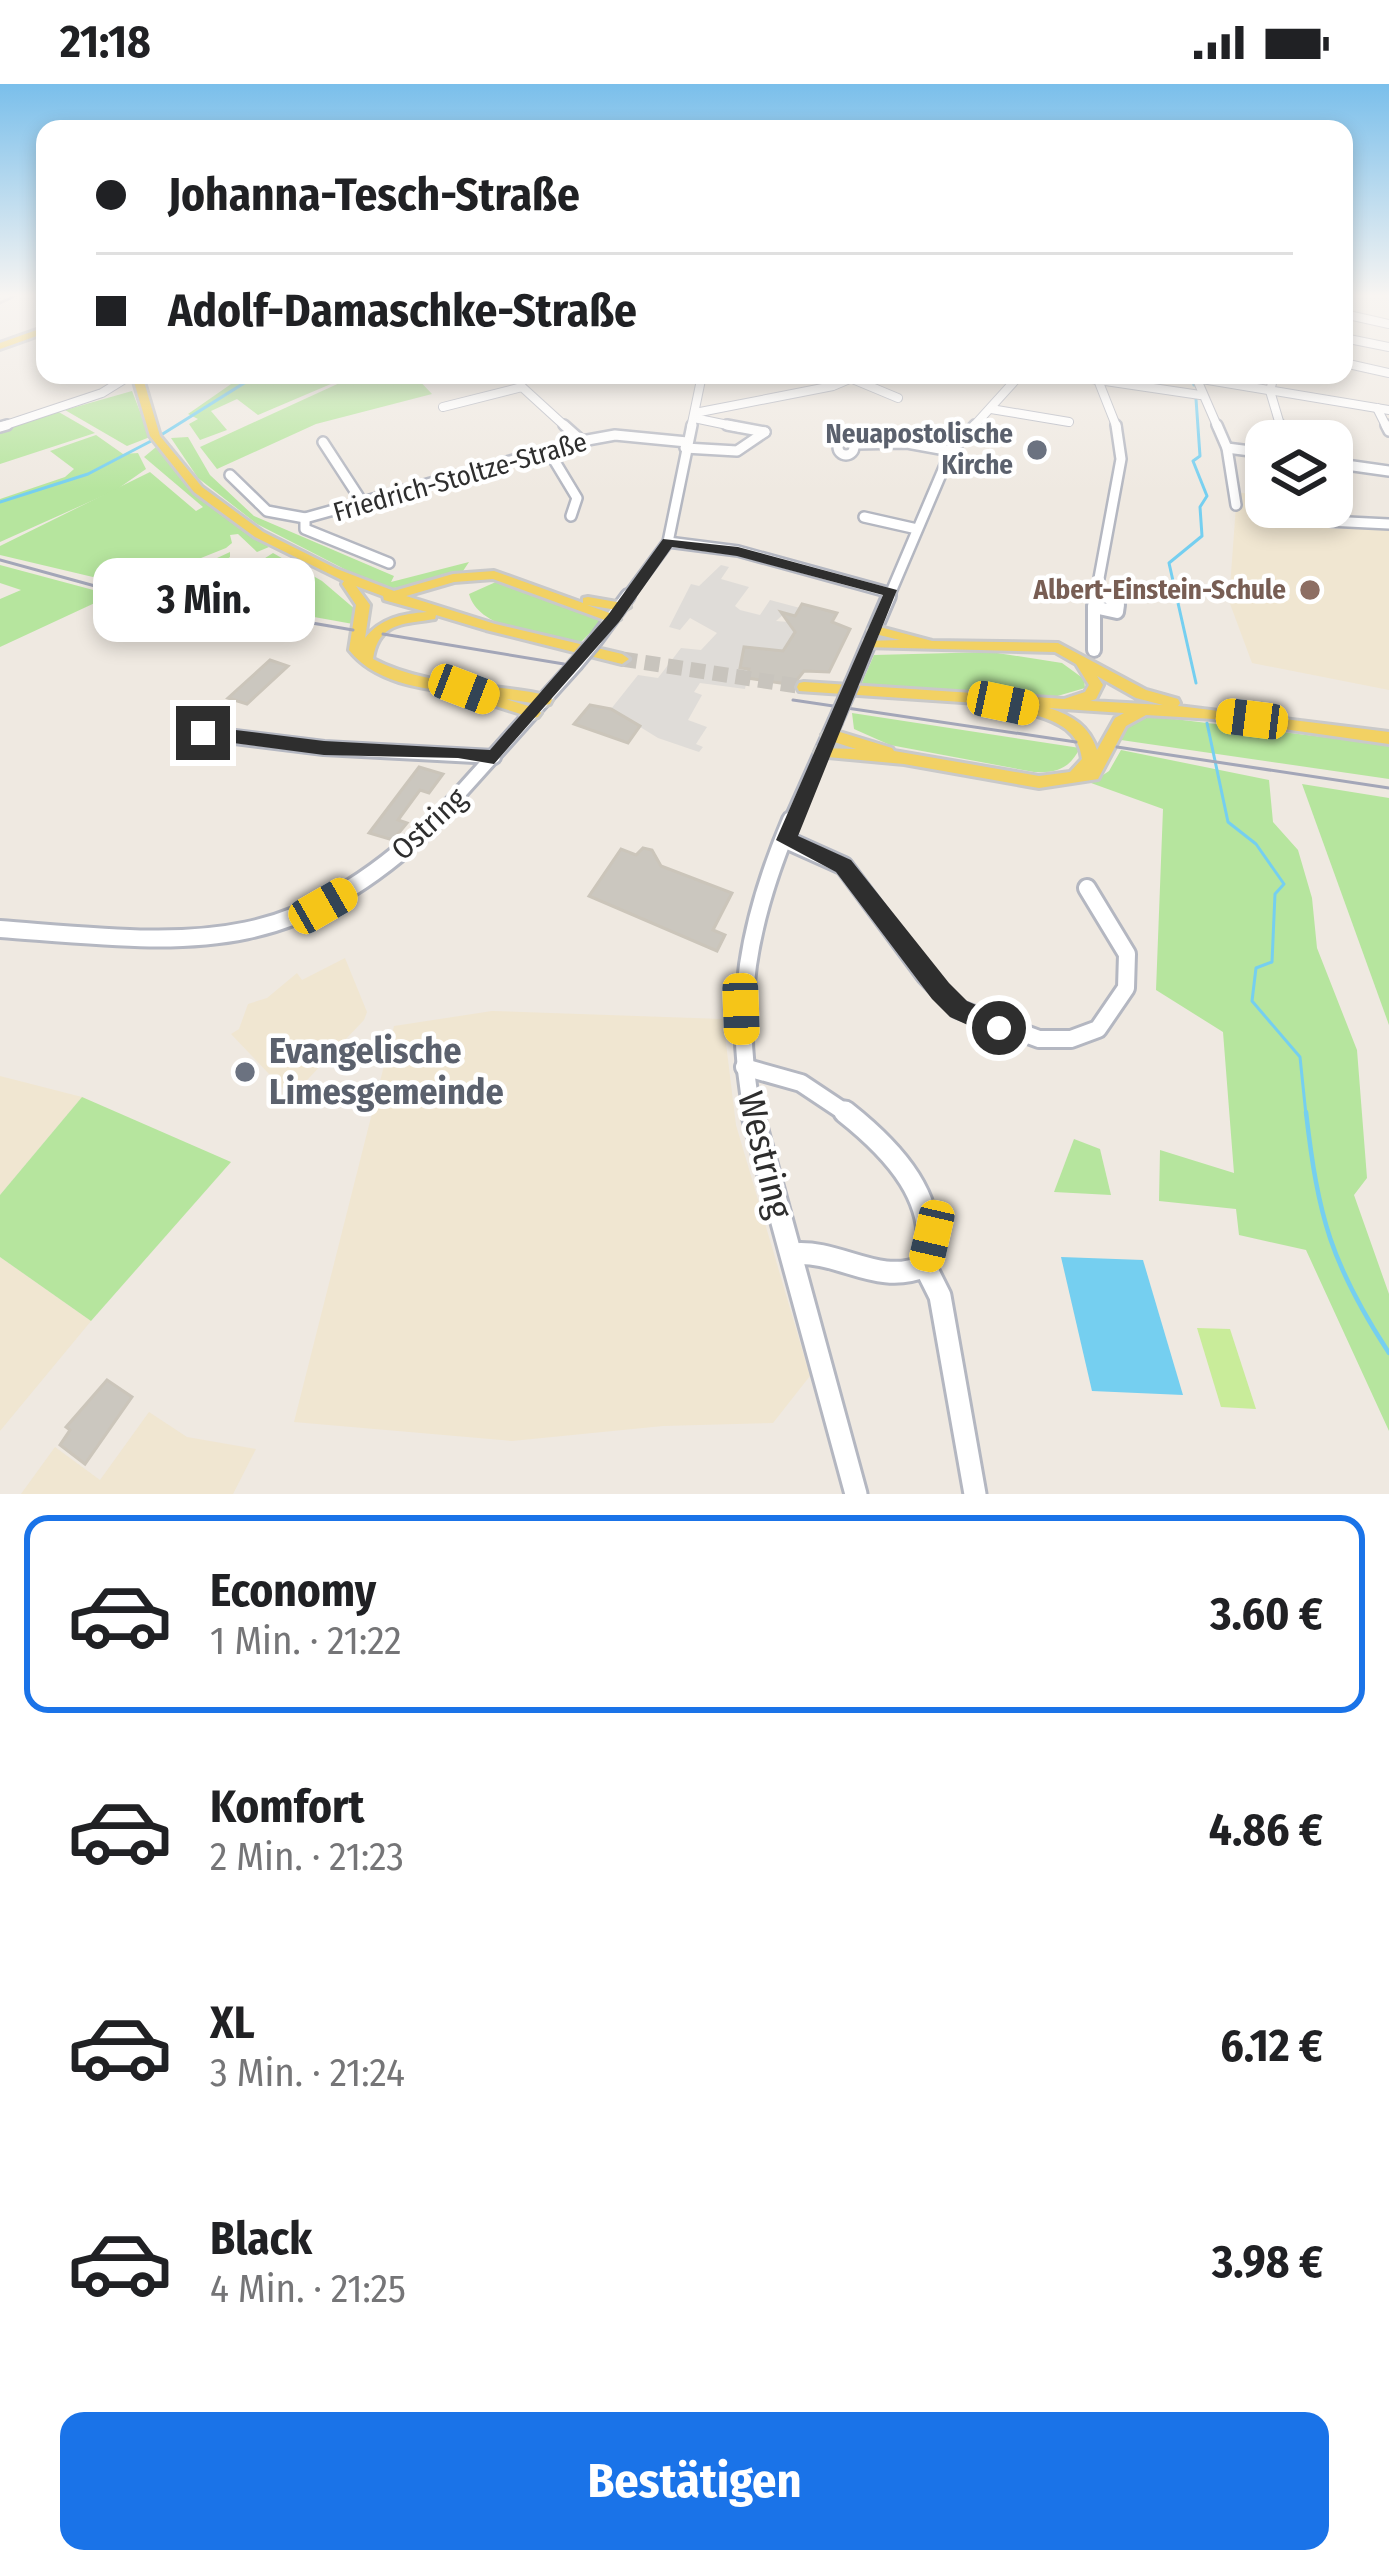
<!DOCTYPE html>
<html lang="de">
<meta charset="utf-8">
<style>
:root{--surface:#fff;--page:#f6f6f6;--text:#202124;--muted:#757577;--line:#e0e0e0;--accent:#1a73e8}
body{margin:0;font-family:"Fira Sans Condensed",sans-serif;background:var(--page);color:var(--text);height:100vh;display:flex;flex-direction:column;font-size:45px;white-space:nowrap}
*{box-sizing:border-box;margin:0}
p{font-size:39px;color:var(--muted)}
.icon{flex:none;width:66px;height:66px;fill:none;stroke:currentColor;stroke-width:2;stroke-linecap:round;stroke-linejoin:round}
.map{position:relative;height:1410px;overflow:hidden}
.panel{display:flex;flex-direction:column;background:var(--surface);flex:1}
.panel>*{flex:none}
.hud{position:absolute;left:36px;top:36px;width:1317px;height:264px;border-radius:24px;box-shadow:0 6px 18px #0003;display:grid;align-content:center;height:264px;padding:0 60px;background:var(--surface)}
.tools{position:absolute;left:1245px;top:336px;display:grid;gap:24px}
.tools a{display:grid;place-items:center;width:108px;height:108px;border-radius:24px;background:var(--surface);box-shadow:0 6px 18px #0003;font-size:60px}
.end{position:absolute;width:54px;height:54px;margin:-27px;border:15px solid #2e2e2e;background:#fff;box-shadow:0 0 0 6px #fff}
.from{border-radius:50%}
.bubble{position:absolute;height:84px;border-radius:24px;background:var(--surface);box-shadow:0 6px 18px #0003;font-size:39px;font-weight:700;line-height:84px;text-align:center}
.car{position:absolute;width:36px;height:72px;margin:-36px -18px;border-radius:15px;box-shadow:0 0 9px 3px #0007;background:linear-gradient(#f5c518 24%,#345 0 40%,#f5c518 0 76%,#345 0 86%,#f5c518 0)}
.hud b{display:flex;align-items:center;gap:42px;height:114px;font-size:45px}
.hud b+b{border-top:3px solid var(--line)}
.hud i{width:30px;height:30px;background:var(--text)}
ul{padding:21px 0 0;list-style:none}
li{display:flex;align-items:center;gap:36px;height:198px;margin:0 24px 18px;padding:0 36px;border:6px solid transparent;border-radius:24px}
li div{flex:1}
li b{display:block;font-size:45px}
li em{font-style:normal;font-weight:700}
li.current{border-color:var(--accent)}
li>.icon{width:108px;height:108px;stroke-width:1.5}
.cta{display:flex;gap:24px;margin-top:auto;padding:24px 60px}
.cta a{flex:1;height:138px;border-radius:24px;background:var(--accent);color:#fff;font-size:48px;font-weight:700;line-height:138px;text-align:center}
.status{display:flex;justify-content:space-between;align-items:center;height:84px;padding:0 60px;background:var(--surface);direction:ltr}
.status svg{height:33px;fill:currentColor}
.map>svg:first-child{display:block}
</style>
<div class="status"><b>21:18</b><svg viewBox="0 0 49 12"><path d="M0 12V9h3v3zM5 12V6h3v6zM10 12V3h3v9zM15 12V0h3v12zM26 1h20v11H26zM47 4h2v5h-2z"/></svg></div>
<div class="map">
<svg width="1389" height="1410" viewBox="0 0 1389 1410">
<rect width="100%" height="100%" fill="#efe9e1"/>
<g fill="#f0e6d1">
<path d="M1237 408 1266 413V423H1323L1304 432 1331 445 1389 443V606L1252 579 1229 517Z"/>
<path d="M345 874 367 928 364 936 291 1013 231 950 239 945 248 920 267 914 297 889 302 896Z"/>
<path d="M492 927 723 935 736 1041 810 1292 773 1339 663 1342 512 1357 294 1338 394 942Z"/>
<path d="M0 992 82 1013 0 1111Z"/>
<path d="M0 1173 91 1237 0 1347Z"/>
<path d="M149 1328 187 1353 256 1365 233 1410H21L55 1363 100 1396Z"/>
</g>
<g fill="#b6e59e">
<path d="M244 291H352L258 331 237 315 211 327 227 346 200 356 189 340 198 335 188 330Z"/>
<path d="M357 291H414L432 310 316 340 217 385 200 363Z"/>
<path d="M132 307 150 353 127 362 65 326Z"/>
<path d="M57 327 95 349 0 380V345Z"/>
<path d="M96 351 123 370 138 369 146 385 116 406 0 458V415L65 393 74 385 50 367Z"/>
<path d="M188 353 210 391 254 432 394 492 391 498 469 478 463 487 425 501 383 505 257 440 198 394 171 354Z"/>
<path d="M156 363 209 420 269 463 257 468 238 450 230 451 232 459 226 464 131 502 0 471V462L150 388 196 427 203 423 144 373Z"/>
<path d="M230 468V473L193 497 275 511 290 497 262 476 273 469 322 497 356 526 353 540 152 504Z"/>
<path d="M0 481 112 511 0 563V515L21 506 0 499Z"/>
<path d="M498 497 585 526 601 538 579 560C547 551 479 547 469 510Z"/>
<path d="M991 568 1062 579 1084 595 1085 604 1054 613 861 601 874 571Z"/>
<path d="M852 629 1080 664C1069 685 1057 689 1034 688L890 661 854 645Z"/>
<path d="M1149 632 1389 661V695L1121 656 1125 642Z"/>
<path d="M1121 666 1269 696 1273 738 1298 766 1312 814 1317 864 1357 966 1367 1094 1354 1111 1389 1210V1347L1306 1166 1239 1151 1236 1125 1159 1117 1160 1066 1234 1089 1223 948 1156 906 1163 725 1091 699 1109 687Z"/>
<path d="M1302 700 1389 714V941Z"/>
<path d="M82 1013 231 1078 91 1237 0 1173V1111Z"/>
<path d="M1074 1055 1100 1065 1111 1111 1054 1108Z"/>
</g>
<path fill="#c9ec9a" d="M1197 1244 1230 1245 1256 1325 1221 1323Z"/>
<path fill="#dfdcd8" d="M721 481 729 483 721 495 749 503 735 522 740 526 760 531 770 516 800 524 795 532 785 529 776 537 788 538 795 548 779 573 740 583 749 585 745 605 700 599 694 608 702 611 688 636 707 643 696 660 703 663 699 668 658 654 611 625 638 591 658 594 681 564 701 566 717 549 690 534 680 546 669 543 691 500 699 502Z"/>
<path fill="#75cff0" d="M1061 1173 1143 1176 1183 1311 1092 1307Z"/>
<g fill="none" stroke-linecap="round" stroke-linejoin="round">
<g stroke="#75cff0" stroke-width="3">
<path d="M1192 294 1194 301"/>
<path d="M1196 315 1200 372 1193 377 1207 412 1200 423 1202 452 1169 479 1196 599"/>
<path d="M161 351 257 291"/>
<path d="M0 418 88 390 153 356"/>
<path d="M1207 639 1228 738 1256 760 1284 800 1275 810 1272 878 1256 884 1252 917 1300 973 1306 1031"/>
</g>
<path stroke="#75cff0" stroke-width="4.5" d="M1306 1028C1318 1133 1331 1180 1389 1269"/>
</g>
<g fill="#cbc7bf" stroke="#cbc5ba" stroke-width="3">
<path d="M802 520 837 529 832 538 850 545 829 588 804 587 793 601 747 594 749 585 740 584 744 563 783 567 795 548 781 528 795 532Z"/>
<path d="M270 576 288 582 247 620 228 614Z"/>
<path d="M590 621 611 625 640 642 628 659 574 640Z"/>
<path d="M419 683 443 690 429 709 420 706 398 736 407 739 393 756 369 749Z"/>
<path d="M643 764 652 766 661 782 732 809 713 846 725 851 717 867 589 812 621 765 636 771Z"/>
<path d="M107 1296 132 1313 85 1380 60 1361 70 1346 66 1343Z"/>
</g>
<g fill="none" stroke-linecap="round" stroke-linejoin="round">
<path stroke="#c8c4bd" stroke-width="15" stroke-dasharray="15 8" stroke-linecap="butt" d="M622 575 804 603"/>
<defs>
<g id="minor-far4">
<path d="M1344 230 1389 240"/>
<path d="M1344 254 1389 263"/>
<path d="M1344 279 1389 289"/>
<path d="M1065 291 1200 311"/>
<path d="M1096 291 1117 344"/>
<path d="M1195 291 1218 344"/>
<path d="M1274 291 1270 307 1281 344"/>
<path d="M850 294 898 314"/>
<path d="M1196 294 1389 326"/>
<path d="M443 323 522 303 567 344"/>
<path d="M1377 324 1387 344"/>
<path d="M991 325 1069 338"/>
<path d="M695 329 833 302 859 291"/>
<path d="M694 334 742 344"/>
<path d="M0 343 102 309 131 291"/>
<path d="M691 344 702 291"/>
<path d="M972 344 1020 291"/>
</g>
<g id="minor-far3">
<path d="M564 341 582 357"/>
<path d="M727 341 765 348"/>
<path d="M1217 341 1227 364 1236 421"/>
<path d="M1280 341 1285 357"/>
<path d="M1386 341 1389 347"/>
<path d="M0 343 7 341"/>
<circle cx="846" cy="363" r="8"/>
<path d="M323 358 364 421"/>
<path d="M855 360 907 359 951 367"/>
<path d="M685 364 737 367 765 348"/>
<path d="M1227 364 1266 369"/>
<path d="M548 366 577 414 571 432"/>
<path d="M1332 379 1389 387"/>
<path d="M230 391 267 427 305 434 582 357 615 351 687 358"/>
<path d="M864 433 917 445"/>
<path d="M305 434V445L389 479"/>
<path d="M1328 437 1389 440"/>
<path d="M668 458 738 467 891 509"/>
<path d="M1097 505 1111 515"/>
<path d="M1097 505 1121 375 1116 341"/>
<path d="M626 515 668 458 692 341"/>
<path d="M888 515 951 367 975 341"/>
<path d="M1095 515 1097 505"/>
</g>
<g id="minor-far2">
<path d="M1096 512 1094 523 1117 528 1118 521 1107 512"/>
<path d="M1094 523V566"/>
<path d="M595 557 628 512"/>
<path d="M852 599 889 512"/>
<path d="M203 649 324 664 494 673"/>
<path d="M433 739 575 581"/>
<path d="M790 739 835 638"/>
</g>
<g id="minor-far1">
<path d="M786 756 844 782 925 891 958 925 1039 955H1071L1098 945 1126 904 1127 870 1087 804"/>
<path d="M0 845C188 859 288 878 436 736"/>
<path d="M744 983 801 999 849 1031"/>
<path d="M753 1031C731 925 749 835 791 736"/>
</g>
<g id="minor">
<path d="M752 1028 856 1410"/>
<path d="M792 1170C840 1165 877 1203 925 1182 942 1117 893 1066 845 1028"/>
<path d="M925 1182 940 1212 975 1410"/>
</g>
<g id="major">
<path d="M45 243V249L0 265V259Z"/>
<path d="M132 291H142L160 352 202 403 263 448 337 485 394 507 453 490 494 487 583 519V514L588 513 628 520 630 523 623 527 587 521 618 532 620 535 613 539 493 495 454 498 406 512 495 540 622 570 629 575 622 580 486 546 436 531 435 535C404 540 378 538 373 575 428 604 491 598 550 612L552 616 550 620 545 621 506 615 538 625 541 629 538 633 533 634 477 616 475 611C432 605 378 603 349 566L356 521 342 500 344 497 255 453 194 408 150 352ZM356 502 383 512 384 516 427 528C402 530 381 534 365 554L370 521Z"/>
<path d="M876 542 932 557 1058 559 1146 606 1178 615 1180 619 1178 622 1389 648V660L1214 635 1146 631 1126 642 1098 695 1039 704 904 680 817 672 815 668 817 664 856 665 825 655 822 651 830 645 892 664 894 667 1039 692 1070 688 1082 675C1079 648 1059 638 1035 631L1032 627 1035 623 799 607 797 603 799 599 804 598 1064 615 1085 608 1089 601 1076 580 1055 568 865 563V557L900 556 871 549 869 546ZM1097 592 1136 614 1163 621 1090 617 1096 615 1103 601ZM1049 624 1124 629 1115 634 1097 666C1089 642 1073 632 1049 624Z"/>
</g>
</defs>
<use href="#minor-far4" stroke="#b4b7c1" stroke-width="10"/>
<use href="#minor-far3" stroke="#b4b7c1" stroke-width="14"/>
<use href="#minor-far2" stroke="#b4b7c1" stroke-width="18"/>
<use href="#minor-far1" stroke="#b4b7c1" stroke-width="22"/>
<use href="#minor" stroke="#b4b7c1" stroke-width="27"/>
<use href="#major" stroke="#c9c9c9" stroke-width="6"/>
<use href="#minor-far4" stroke="#fff" stroke-width="8"/>
<use href="#minor-far3" stroke="#fff" stroke-width="9"/>
<use href="#minor-far2" stroke="#fff" stroke-width="12"/>
<use href="#minor-far1" stroke="#fff" stroke-width="16"/>
<use href="#minor" stroke="#fff" stroke-width="21"/>
<use href="#major" fill="#f2d163" fill-rule="evenodd"/>
<g stroke="#a3a6b8" stroke-width="3">
<path d="M0 219 19 210"/>
<path d="M0 476 95 502 353 546"/>
<path d="M383 550 564 580"/>
<path d="M793 616 1076 658"/>
<path d="M1117 663 1389 704"/>
</g>
<defs>
<g id="minor-bridge">
<path d="M575 581 595 557"/>
<path d="M835 638 852 599"/>
</g>
</defs>
<use href="#minor-bridge" stroke="#b4b7c1" stroke-width="18" stroke-linecap="butt"/>
<use href="#minor-bridge" stroke="#fff" stroke-width="12"/>
</g>
<linearGradient id="sky" x2="0" y2="1"><stop stop-color="#7abfeb"/><stop offset="0.52" stop-color="#f8f5f2"/><stop offset="1" stop-color="#f8f5f2" stop-opacity="0"/></linearGradient>
<rect width="1389" height="407" fill="url(#sky)"/>
<path fill="#2e2e2e" d="M663 455 738 463 897 506 798 752 851 776 949 899 967 917 1008 935V952L999 955 950 933 932 915 836 788 776 756 883 511 737 472 672 463 619 538 494 680 458 674 324 671 203 655 194 649 203 642 324 657 490 666 608 531Z"/>
<g fill="#6b7280" stroke="#fff" stroke-width="4.5">
<circle cx="1037" cy="366" r="12"/>
<circle cx="245" cy="988" r="12"/>
</g>
<circle fill="#8d6e63" stroke="#fff" stroke-width="4.5" cx="1310" cy="506" r="12"/>
<g text-anchor="middle" dominant-baseline="central" stroke-width="9" stroke-linejoin="round" paint-order="stroke">
<g font-size="27" font-weight="bold" fill="#5b616d" stroke="#fff" text-anchor="end">
<text x="1013" y="350">Neuapostolische<tspan x="1013" dy="31">Kirche</tspan></text>
</g>
<g font-size="27" fill="#2e2e2e" stroke="#fff">
<text transform="translate(460 393) rotate(-16)">Friedrich-Stoltze-Straße</text>
</g>
<g font-size="27" font-weight="bold" fill="#785e54" stroke="#fff" text-anchor="end">
<text x="1286" y="506">Albert-Einstein-Schule</text>
</g>
<g font-size="30" fill="#2e2e2e" stroke="#fff">
<text transform="translate(429 740) rotate(-43)">Ostring</text>
</g>
<g font-size="36" font-weight="bold" fill="#5b616d" stroke="#fff" text-anchor="start">
<text x="269" y="967">Evangelische<tspan x="269" dy="41">Limesgemeinde</tspan></text>
</g>
<g font-size="36" fill="#2e2e2e" stroke="#fff">
<text transform="translate(765 1071) rotate(76)">Westring</text>
</g>
</g>
</svg>
<div class="tools">
<a><svg class="icon" aria-label="layers" viewBox="0 0 24 24"><path d="M12 4l9 5-9 5-9-5zM3 14l9 5 9-5"/></svg></a>
</div>
<i class="end from" style="left:999px;top:944px"></i>
<i class="end" style="left:203px;top:649px"></i>
<div class="bubble" style="left:93px;top:474px;width:222px">3 Min.</div>
<i class="car" style="left:464px;top:605px;rotate:111deg"></i>
<i class="car" style="left:1003px;top:619px;rotate:102deg"></i>
<i class="car" style="left:1252px;top:635px;rotate:277deg"></i>
<i class="car" style="left:323px;top:822px;rotate:60deg"></i>
<i class="car" style="left:741px;top:925px;rotate:178deg"></i>
<i class="car" style="left:932px;top:1152px;rotate:193deg"></i>
<div class="hud">
<b><i class="from"></i>Johanna-Tesch-Straße</b>
<b><i></i>Adolf-Damaschke-Straße</b>
</div>
</div>
<section class="panel">
<ul>
<li class="current"><svg class="icon" aria-label="car" viewBox="0 0 24 24"><path d="M5 17H2v-5l4-1 3-4h7l3 4 3 1v5h-3M9 17h6M6 11h13"/><circle cx="7" cy="17" r="2"/><circle cx="17" cy="17" r="2"/></svg><div><b>Economy</b><p>1 Min. · 21:22</p></div><em>3.60 €</em></li>
<li><svg class="icon" aria-label="car" viewBox="0 0 24 24"><path d="M5 17H2v-5l4-1 3-4h7l3 4 3 1v5h-3M9 17h6M6 11h13"/><circle cx="7" cy="17" r="2"/><circle cx="17" cy="17" r="2"/></svg><div><b>Komfort</b><p>2 Min. · 21:23</p></div><em>4.86 €</em></li>
<li><svg class="icon" aria-label="car" viewBox="0 0 24 24"><path d="M5 17H2v-5l4-1 3-4h7l3 4 3 1v5h-3M9 17h6M6 11h13"/><circle cx="7" cy="17" r="2"/><circle cx="17" cy="17" r="2"/></svg><div><b>XL</b><p>3 Min. · 21:24</p></div><em>6.12 €</em></li>
<li><svg class="icon" aria-label="car" viewBox="0 0 24 24"><path d="M5 17H2v-5l4-1 3-4h7l3 4 3 1v5h-3M9 17h6M6 11h13"/><circle cx="7" cy="17" r="2"/><circle cx="17" cy="17" r="2"/></svg><div><b>Black</b><p>4 Min. · 21:25</p></div><em>3.98 €</em></li>
</ul>
<div class="cta"><a>Bestätigen</a></div>
</section>
